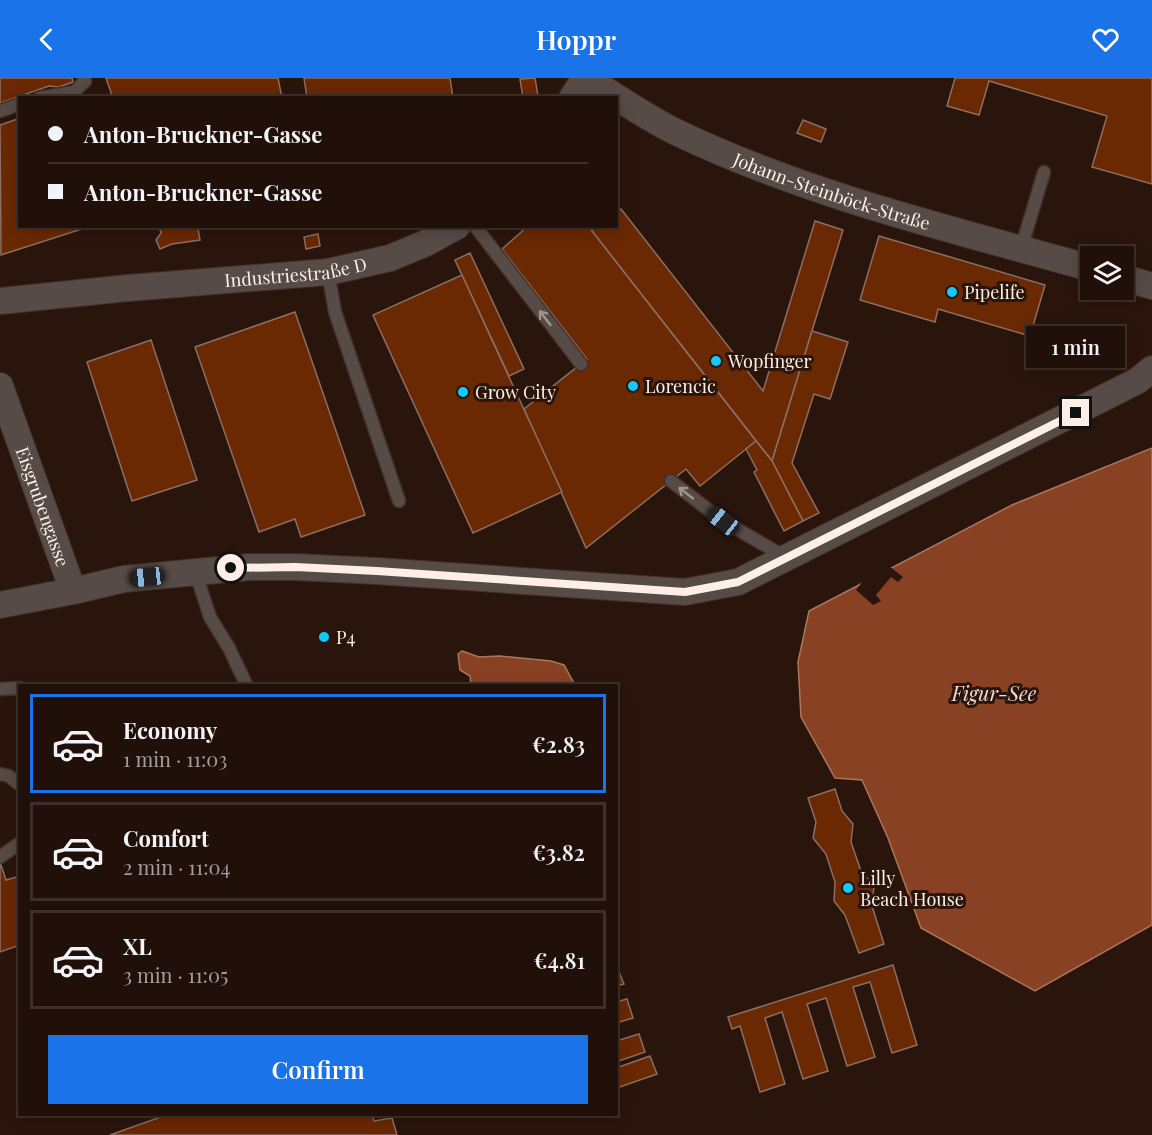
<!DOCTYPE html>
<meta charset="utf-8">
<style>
:root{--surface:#201009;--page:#2d1e17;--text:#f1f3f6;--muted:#a29d9c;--line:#3d302a;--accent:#1a73e8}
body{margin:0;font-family:"Playfair Display",serif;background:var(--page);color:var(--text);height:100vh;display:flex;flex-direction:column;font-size:22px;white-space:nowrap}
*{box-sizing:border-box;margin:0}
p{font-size:20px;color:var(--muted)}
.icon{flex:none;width:33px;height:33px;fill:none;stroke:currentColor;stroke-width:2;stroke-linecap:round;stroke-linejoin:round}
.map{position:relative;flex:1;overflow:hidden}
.panel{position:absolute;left:18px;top:606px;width:600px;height:432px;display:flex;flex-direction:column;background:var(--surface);border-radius:0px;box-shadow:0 3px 15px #0003,0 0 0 2px var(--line)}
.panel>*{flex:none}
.hud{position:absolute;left:18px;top:18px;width:600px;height:132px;border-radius:0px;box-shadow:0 3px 15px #0003,0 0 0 2px var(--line);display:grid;align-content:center;height:132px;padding:0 30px;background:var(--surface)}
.tools{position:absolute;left:1080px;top:168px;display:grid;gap:12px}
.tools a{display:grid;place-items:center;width:54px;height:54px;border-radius:0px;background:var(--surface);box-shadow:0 3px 15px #0003,0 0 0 2px var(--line);font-size:30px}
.end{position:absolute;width:27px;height:27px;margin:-14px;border:8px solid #fdeee7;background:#111;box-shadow:0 0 0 3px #111}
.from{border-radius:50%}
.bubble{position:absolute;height:42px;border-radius:0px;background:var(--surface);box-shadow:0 3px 15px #0003,0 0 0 2px var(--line);font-size:20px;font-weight:600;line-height:42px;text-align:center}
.car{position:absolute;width:18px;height:36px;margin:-18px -9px;border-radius:8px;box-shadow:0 0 4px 2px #0007;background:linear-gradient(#222 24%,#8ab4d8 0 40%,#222 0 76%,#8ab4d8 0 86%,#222 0)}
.hud b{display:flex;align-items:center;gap:21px;height:57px;font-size:22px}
.hud b+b{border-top:2px solid var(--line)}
.hud i{width:15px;height:15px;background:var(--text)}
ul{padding:10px 0 0;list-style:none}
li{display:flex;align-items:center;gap:18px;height:99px;margin:0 12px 9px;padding:0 18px;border:3px solid var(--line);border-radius:0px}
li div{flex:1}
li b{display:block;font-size:22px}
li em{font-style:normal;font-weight:600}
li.on{border-color:var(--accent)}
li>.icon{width:54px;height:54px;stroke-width:1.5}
.primary-button{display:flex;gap:12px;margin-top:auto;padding:12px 30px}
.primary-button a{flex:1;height:69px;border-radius:0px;background:var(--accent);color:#fff;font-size:24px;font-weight:600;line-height:69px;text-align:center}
header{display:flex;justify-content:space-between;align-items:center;height:78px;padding:0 30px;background:var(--accent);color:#fff;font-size:27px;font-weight:600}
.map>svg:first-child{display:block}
</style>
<header><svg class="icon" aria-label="back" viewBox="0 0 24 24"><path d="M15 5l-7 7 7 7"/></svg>Hoppr<svg class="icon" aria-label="heart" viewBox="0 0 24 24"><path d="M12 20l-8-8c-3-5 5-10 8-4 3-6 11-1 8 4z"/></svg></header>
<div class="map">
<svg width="1152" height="1057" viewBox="0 0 1152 1057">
<rect width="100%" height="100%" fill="#2a150c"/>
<g fill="#884223" stroke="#ab765e" stroke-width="1.5">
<path d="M1152 370V847L1035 913 921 850 888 760 862 702 835 700 801 639 798 584 809 533 1012 427Z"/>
<path d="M462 573 479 579 499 578 551 583 564 587 575 607H471L470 598 460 592 458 576Z"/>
</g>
<path fill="#2a150c" d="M889 488 903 499 898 504 891 499 876 517 881 523 873 527 856 512 866 499Z"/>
<g fill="#6a2803" stroke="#8a6f64" stroke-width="1.5">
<path d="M0 0H72L73 4 59 9 49 8 0 25Z"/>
<path d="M106 0H278L282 20H113Z"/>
<path d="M304 0H450L453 20H307Z"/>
<path d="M535 0 538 18 523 20 520 1Z"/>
<path d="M955 0H1152V106L1092 89 1107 38 989 3 979 37 947 28Z"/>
<path d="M20 40V148L88 149 1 177 0 47Z"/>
<path d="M803 42 826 51 821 64 797 55Z"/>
<path d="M621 131 763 313 815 143 843 152 772 383 592 153 598 148H616V134Z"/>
<path d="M159 148H208L198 151 200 162 172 166 160 171 156 162 161 155Z"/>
<path d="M528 148H588L756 363 700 408 686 391 586 470 524 331 587 281 502 171Z"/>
<path d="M318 156 320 168 306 171 304 159Z"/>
<path d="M879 158 1045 207 1030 258 938 231 935 244 860 222Z"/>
<path d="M470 175 524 291 509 298 455 182Z"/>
<path d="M462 197 562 414 473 455 373 237Z"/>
<path d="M295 234 365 437 301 459 295 441 259 454 195 269Z"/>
<path d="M812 253 848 264 830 321 814 316 792 385 819 435 803 443 772 383Z"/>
<path d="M151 262 197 402 132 423 87 284Z"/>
<path d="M756 363 772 383 803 443 784 453 754 394 757 392 746 371Z"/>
<path d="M835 711 842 733 853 746 851 764 861 793 874 808 872 828 884 866 859 875 845 837 834 823 835 804 826 776 813 760 816 744 808 720Z"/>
<path d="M0 784 6 802 20 798V867L0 874Z"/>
<path d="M616 887 624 906 616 908Z"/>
<path d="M893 887 917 967 892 975 870 904 853 909 875 979 847 988 826 920 807 926 828 993 803 1001 782 934 765 940 785 1006 760 1014 740 948 732 951 728 939Z"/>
<path d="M627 921 633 940 616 945V924Z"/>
<path d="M639 956 645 974 616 984V963Z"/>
<path d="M650 978 657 996 617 1010 616 990Z"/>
<path d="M169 1036H372L374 1043 392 1040 397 1057H110Z"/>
</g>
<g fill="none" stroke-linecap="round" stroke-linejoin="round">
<defs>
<g id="service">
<path d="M39 20 74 14 85 3 84 0"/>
<path d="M0 33 20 26"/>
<path d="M475 148 581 286"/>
<path d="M1021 171 1044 94"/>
<path d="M328 194 335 234 399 423"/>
<path d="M671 403 723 443 787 480"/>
<path d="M195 493 210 539 229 570 247 608"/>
<path d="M0 611 19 610 20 613"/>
<path d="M0 696 9 698 20 707"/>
<path d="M0 779 20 765"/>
</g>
<g id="minor">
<path id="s1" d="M586 0C616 18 645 39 676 54 807 117 951 151 1090 190"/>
<path d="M572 20 585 0"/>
<path d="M1124 200 1152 208"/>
<path id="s2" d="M0 223 128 210 328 194 390 180 426 165 457 148"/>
<path id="s3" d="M0 308 73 513"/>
<path d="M0 527 73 513 124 501 249 489H295L377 493 685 514 738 504 1137 303 1152 291"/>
</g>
</defs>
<use href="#service" stroke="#432f26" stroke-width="15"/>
<use href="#minor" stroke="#432f26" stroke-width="28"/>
<use href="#service" stroke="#564b46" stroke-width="12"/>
<use href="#minor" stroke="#564b46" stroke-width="26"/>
</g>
<defs><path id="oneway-shaft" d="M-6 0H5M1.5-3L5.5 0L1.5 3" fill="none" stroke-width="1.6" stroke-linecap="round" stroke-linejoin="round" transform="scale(1.5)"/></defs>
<g stroke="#a1948e">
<use href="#oneway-shaft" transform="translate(545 240) rotate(-128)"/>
<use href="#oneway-shaft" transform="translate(686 415) rotate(-142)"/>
</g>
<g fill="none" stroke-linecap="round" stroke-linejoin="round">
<path stroke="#fdeee7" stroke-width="8" d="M231 490 295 489 377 493 685 514 738 504 1076 335"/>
</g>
<g fill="#11cafa" stroke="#2a150c" stroke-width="2">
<circle cx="952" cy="214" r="6"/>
<circle cx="716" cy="283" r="6"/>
<circle cx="633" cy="308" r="6"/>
<circle cx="463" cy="314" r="6"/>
<circle cx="324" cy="559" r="6"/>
<circle cx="848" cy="810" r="6"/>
</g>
<g text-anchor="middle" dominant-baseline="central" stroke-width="6" stroke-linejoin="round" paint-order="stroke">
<g font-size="18" fill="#fdeee7" stroke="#2a150c">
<text stroke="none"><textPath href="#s1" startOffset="272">Johann-Steinböck-Straße</textPath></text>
<text stroke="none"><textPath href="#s2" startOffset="297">Industriestraße D</textPath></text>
<text stroke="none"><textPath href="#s3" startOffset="128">Eisgrubengasse</textPath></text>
</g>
<g font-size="18" fill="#fdeee7" stroke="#2a150c" text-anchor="start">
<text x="964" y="214">Pipelife</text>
<text x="728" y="283">Wopfinger</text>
<text x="645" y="308">Lorencic</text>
<text x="475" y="314">Grow City</text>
<text x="336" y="559">P4</text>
<text x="860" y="800">Lilly<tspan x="860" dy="21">Beach House</tspan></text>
</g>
<g font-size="20" font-style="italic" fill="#f0dad1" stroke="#2a150c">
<text x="994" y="614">Figur-See</text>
</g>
</g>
</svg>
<div class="tools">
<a><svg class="icon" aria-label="layers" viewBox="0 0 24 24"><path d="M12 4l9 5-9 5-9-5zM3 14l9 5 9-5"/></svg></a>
</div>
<i class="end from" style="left:231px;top:490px"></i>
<i class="end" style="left:1076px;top:335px"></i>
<div class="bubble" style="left:1026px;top:248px;width:99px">1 min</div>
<i class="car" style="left:723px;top:443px;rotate:308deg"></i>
<i class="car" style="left:147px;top:499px;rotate:264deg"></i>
<div class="hud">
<b><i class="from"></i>Anton-Bruckner-Gasse</b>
<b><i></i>Anton-Bruckner-Gasse</b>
</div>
<section class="panel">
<ul>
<li class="on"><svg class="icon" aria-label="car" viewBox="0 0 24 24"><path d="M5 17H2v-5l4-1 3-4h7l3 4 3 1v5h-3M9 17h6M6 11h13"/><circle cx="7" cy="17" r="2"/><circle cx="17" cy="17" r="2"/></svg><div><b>Economy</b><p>1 min · 11:03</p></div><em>€2.83</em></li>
<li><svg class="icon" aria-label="car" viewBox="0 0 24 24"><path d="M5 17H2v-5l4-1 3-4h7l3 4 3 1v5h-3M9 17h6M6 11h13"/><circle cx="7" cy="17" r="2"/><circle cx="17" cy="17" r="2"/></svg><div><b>Comfort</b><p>2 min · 11:04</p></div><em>€3.82</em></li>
<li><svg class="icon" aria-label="car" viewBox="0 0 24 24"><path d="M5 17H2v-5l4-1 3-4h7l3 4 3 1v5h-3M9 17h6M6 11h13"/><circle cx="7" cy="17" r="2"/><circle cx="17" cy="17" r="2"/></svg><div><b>XL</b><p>3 min · 11:05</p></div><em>€4.81</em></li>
</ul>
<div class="primary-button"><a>Confirm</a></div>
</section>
</div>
